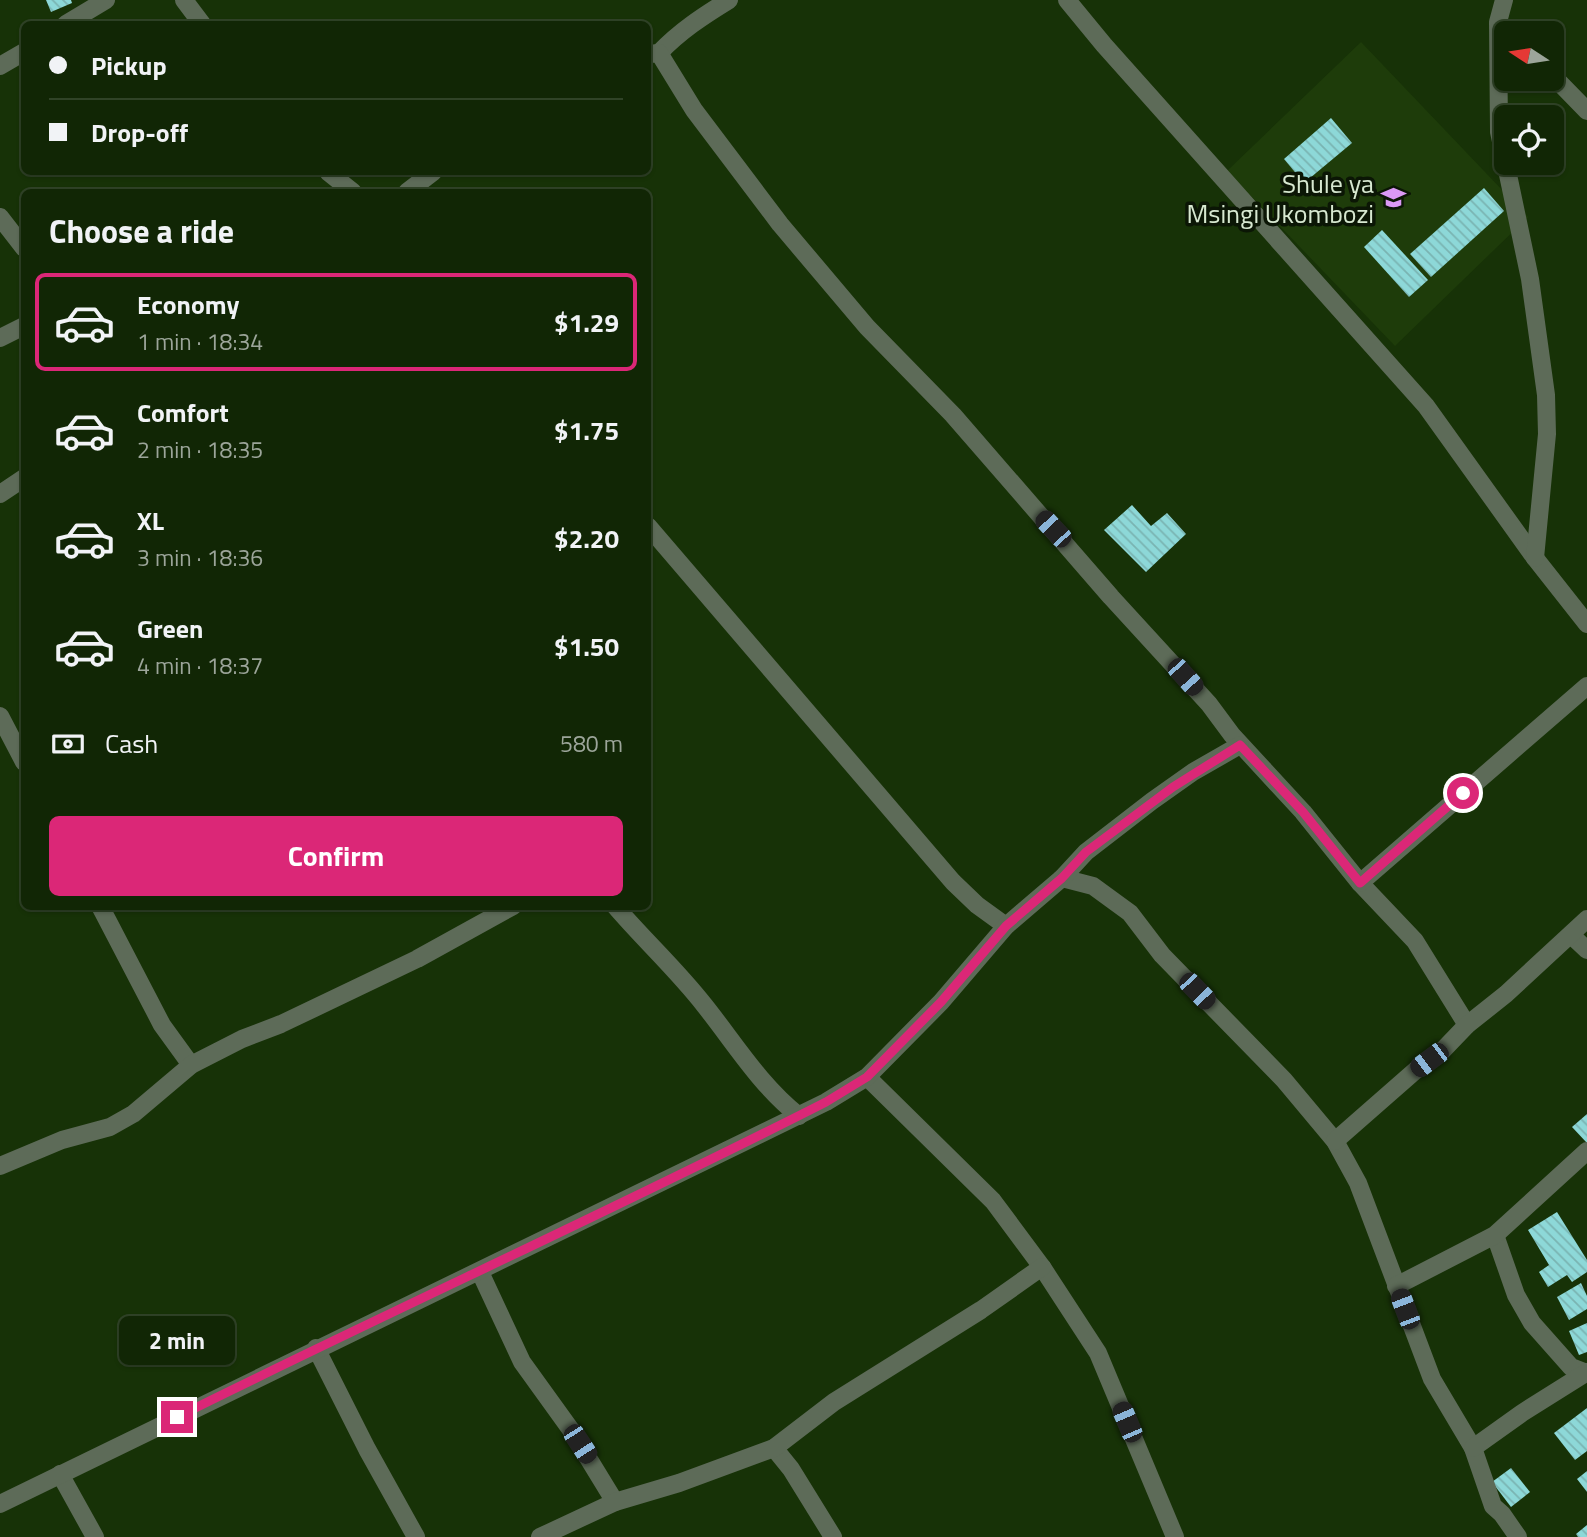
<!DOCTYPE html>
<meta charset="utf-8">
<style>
:root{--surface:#112605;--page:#1a2e0f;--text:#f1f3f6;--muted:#9ca59a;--line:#304327;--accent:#db2777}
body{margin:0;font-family:"Titillium Web",sans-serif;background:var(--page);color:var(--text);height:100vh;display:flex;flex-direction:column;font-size:26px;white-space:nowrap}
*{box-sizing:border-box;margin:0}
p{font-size:23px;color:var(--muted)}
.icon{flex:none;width:38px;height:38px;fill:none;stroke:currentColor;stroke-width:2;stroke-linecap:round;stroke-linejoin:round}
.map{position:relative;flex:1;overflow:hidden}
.sheet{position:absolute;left:21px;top:189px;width:630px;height:721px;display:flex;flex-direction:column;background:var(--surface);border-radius:10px;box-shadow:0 2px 5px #0004,0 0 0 2px var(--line)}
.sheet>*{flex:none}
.banner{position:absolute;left:21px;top:21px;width:630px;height:154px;border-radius:10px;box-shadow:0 2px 5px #0004,0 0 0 2px var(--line);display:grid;align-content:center;height:154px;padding:0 28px;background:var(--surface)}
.needle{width:46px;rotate:282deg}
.tools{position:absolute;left:1494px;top:21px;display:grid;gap:14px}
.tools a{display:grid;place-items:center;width:70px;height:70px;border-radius:10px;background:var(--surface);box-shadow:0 2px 5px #0004,0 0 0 2px var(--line);font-size:35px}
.end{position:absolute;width:32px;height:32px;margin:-16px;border:9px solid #db2777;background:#fff;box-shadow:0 0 0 4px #fff}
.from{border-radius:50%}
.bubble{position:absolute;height:49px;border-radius:10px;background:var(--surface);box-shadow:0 2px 5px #0004,0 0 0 2px var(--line);font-size:23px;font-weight:700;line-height:49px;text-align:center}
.car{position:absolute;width:21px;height:42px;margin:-21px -10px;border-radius:9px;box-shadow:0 0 5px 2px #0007;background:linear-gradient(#222 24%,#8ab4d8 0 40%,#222 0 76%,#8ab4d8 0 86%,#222 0)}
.banner b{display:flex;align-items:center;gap:24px;height:66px;font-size:26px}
.banner b+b{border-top:2px solid var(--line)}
.banner i{width:18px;height:18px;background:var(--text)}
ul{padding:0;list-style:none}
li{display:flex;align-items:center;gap:21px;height:98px;margin:0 14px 10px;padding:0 14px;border:4px solid transparent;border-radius:10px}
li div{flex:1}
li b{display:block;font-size:26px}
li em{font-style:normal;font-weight:700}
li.active{border-color:var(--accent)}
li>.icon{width:63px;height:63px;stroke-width:1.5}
h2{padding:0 28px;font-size:32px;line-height:84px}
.pay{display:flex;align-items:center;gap:18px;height:77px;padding:0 28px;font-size:26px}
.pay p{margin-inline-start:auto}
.action{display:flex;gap:14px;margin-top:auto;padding:14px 28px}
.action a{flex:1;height:80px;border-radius:10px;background:var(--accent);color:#fff;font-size:28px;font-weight:700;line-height:80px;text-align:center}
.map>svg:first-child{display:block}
</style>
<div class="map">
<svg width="1587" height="1537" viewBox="0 0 1587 1537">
<defs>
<pattern id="building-back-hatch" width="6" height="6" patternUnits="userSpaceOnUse" patternTransform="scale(1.75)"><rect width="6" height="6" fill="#8dd8d8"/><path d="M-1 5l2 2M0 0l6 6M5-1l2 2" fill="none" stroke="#7ab4b2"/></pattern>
</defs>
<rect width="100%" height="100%" fill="#173207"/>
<path fill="#1e3c0a" d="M1361 42 1528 217 1395 346 1227 171Z"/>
<g fill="url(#building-back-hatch)">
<path d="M46 0H71L72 3 51 12Z"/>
<path d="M1331 118 1352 143 1304 183 1284 159Z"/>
<path d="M1484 188 1504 211 1431 277 1410 254Z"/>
<path d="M1382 230 1428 280 1409 297 1364 247Z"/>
<path d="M1132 505 1151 526 1167 513 1186 534 1146 572 1104 530Z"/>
<path d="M1587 1114V1143L1572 1127Z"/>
<path d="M1557 1212 1587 1260V1272L1572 1282 1567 1275 1548 1287 1539 1272 1549 1265 1528 1230Z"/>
<path d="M1581 1283 1587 1296V1309L1569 1320 1557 1297Z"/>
<path d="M1587 1323V1352L1579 1355 1569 1331Z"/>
<path d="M1587 1408V1451L1575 1460 1554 1433Z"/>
<path d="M1511 1468 1530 1492 1511 1507 1492 1482Z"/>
<path d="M1587 1471V1492L1577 1479Z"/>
<path d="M1587 1525V1537H1578L1576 1534Z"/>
</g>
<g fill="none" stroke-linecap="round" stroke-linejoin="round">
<g stroke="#5d6b58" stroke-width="18">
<path d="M184 0 202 24"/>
<path d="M1067 0 1104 45 1426 406 1535 558 1587 624"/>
<path d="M1504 0 1498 22 1499 132 1530 279 1546 395 1547 434 1535 558"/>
<path d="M66 24 106 0"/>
<path d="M659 53C680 31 703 16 729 0"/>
<path d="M648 54 659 53 694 110 780 224 867 327 953 415 1111 597 1209 704 1232 735 1303 812 1360 883 1415 941 1467 1025"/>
<path d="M0 66 24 52"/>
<path d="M1552 75 1587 111"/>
<path d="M328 172 353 192"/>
<path d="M407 192 433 172"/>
<path d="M0 217 24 248"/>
<path d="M0 338 24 326"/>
<path d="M0 494 24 478"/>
<path d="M648 526 953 882 977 905 1006 926"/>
<path d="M0 716 24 762"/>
<path d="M1062 878 1093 886 1130 913 1162 955 1284 1080 1335 1141 1358 1183 1432 1379 1473 1448 1493 1506 1502 1514 1518 1537"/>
<path d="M1360 883 1587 686"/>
<path d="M100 906 162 1025 191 1065"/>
<path d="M615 906C644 940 678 971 705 1006 736 1045 760 1085 799 1116"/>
<path d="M1571 935 1587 950"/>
<path d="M867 1077 993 1201 1042 1267 1098 1353 1175 1537"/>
<path d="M1335 1141 1416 1070 1443 1050 1467 1025 1506 994 1587 919"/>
<path d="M0 1166 62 1140 110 1127 133 1114 191 1065 242 1039 281 1024 417 959 513 906"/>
<path d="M1495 1235 1516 1295 1532 1323 1571 1367 1587 1373"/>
<path d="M480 1272 522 1362 571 1430 615 1502"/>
<path d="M1396 1286 1495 1235 1587 1151"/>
<path d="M316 1348 367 1449 416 1537"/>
<path d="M774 1448 791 1469 833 1537"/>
<path d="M1473 1448 1522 1413 1587 1372"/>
<path d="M60 1474 95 1537"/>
<path d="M0 1504 826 1102 867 1077 941 1002 1006 926 1062 878 1086 852 1152 801 1193 772 1240 745"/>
<path d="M540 1537 615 1502 679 1483 774 1448 834 1402 981 1310 1042 1267"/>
</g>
</g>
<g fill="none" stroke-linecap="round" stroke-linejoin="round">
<path stroke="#db2777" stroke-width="9" d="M177 1417C392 1310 612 1211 826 1102L867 1077 941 1002 1006 926 1062 878 1086 852 1173 787 1240 745 1303 812 1360 883 1463 793"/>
</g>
<defs>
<symbol id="school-bare" viewBox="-9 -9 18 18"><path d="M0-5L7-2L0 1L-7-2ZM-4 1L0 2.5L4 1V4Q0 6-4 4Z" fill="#db99f5" stroke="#0b1605" stroke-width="2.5" paint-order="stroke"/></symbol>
</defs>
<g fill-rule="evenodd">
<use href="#school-bare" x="1376" y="180" width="35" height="35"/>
</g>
<g text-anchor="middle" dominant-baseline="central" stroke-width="7" stroke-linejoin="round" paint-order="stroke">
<g font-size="26" fill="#d7e8d0" stroke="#0b1605" text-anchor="end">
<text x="1374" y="183">Shule ya<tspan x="1374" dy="30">Msingi Ukombozi</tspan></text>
</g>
</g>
</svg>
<div class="tools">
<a><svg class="needle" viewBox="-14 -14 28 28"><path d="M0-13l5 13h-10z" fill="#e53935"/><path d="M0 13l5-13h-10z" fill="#9ca59a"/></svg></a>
<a><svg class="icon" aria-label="locate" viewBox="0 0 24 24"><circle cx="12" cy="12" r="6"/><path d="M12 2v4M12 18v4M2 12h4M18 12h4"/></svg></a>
</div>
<i class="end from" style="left:1463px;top:793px"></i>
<i class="end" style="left:177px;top:1417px"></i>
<div class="bubble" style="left:119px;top:1316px;width:116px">2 min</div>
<i class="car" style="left:1053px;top:529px;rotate:317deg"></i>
<i class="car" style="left:1185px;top:677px;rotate:138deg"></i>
<i class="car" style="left:1197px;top:991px;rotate:136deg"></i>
<i class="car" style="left:1429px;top:1060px;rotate:233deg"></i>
<i class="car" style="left:1405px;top:1309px;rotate:339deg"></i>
<i class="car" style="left:1127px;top:1422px;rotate:337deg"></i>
<i class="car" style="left:580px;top:1444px;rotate:147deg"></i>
<div class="banner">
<b><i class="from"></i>Pickup</b>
<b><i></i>Drop-off</b>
</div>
<section class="sheet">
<h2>Choose a ride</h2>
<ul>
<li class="active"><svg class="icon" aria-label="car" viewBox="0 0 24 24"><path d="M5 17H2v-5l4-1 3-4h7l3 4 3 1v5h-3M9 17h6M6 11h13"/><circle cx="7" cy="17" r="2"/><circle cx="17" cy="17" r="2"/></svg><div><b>Economy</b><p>1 min · 18:34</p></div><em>$1.29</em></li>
<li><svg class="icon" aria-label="car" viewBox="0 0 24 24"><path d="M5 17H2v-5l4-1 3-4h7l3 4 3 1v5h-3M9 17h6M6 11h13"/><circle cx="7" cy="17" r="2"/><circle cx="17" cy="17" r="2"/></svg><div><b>Comfort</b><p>2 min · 18:35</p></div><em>$1.75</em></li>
<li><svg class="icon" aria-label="car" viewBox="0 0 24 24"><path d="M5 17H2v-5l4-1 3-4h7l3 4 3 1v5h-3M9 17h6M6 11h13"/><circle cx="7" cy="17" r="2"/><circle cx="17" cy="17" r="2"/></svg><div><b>XL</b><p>3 min · 18:36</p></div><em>$2.20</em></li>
<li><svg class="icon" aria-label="car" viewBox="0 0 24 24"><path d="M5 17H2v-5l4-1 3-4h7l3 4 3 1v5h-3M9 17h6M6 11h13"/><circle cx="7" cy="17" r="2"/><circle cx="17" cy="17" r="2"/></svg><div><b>Green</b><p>4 min · 18:37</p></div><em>$1.50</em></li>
</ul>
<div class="pay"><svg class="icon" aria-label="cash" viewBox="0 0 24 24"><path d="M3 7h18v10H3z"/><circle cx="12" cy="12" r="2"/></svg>Cash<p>580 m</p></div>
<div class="action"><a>Confirm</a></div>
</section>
</div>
